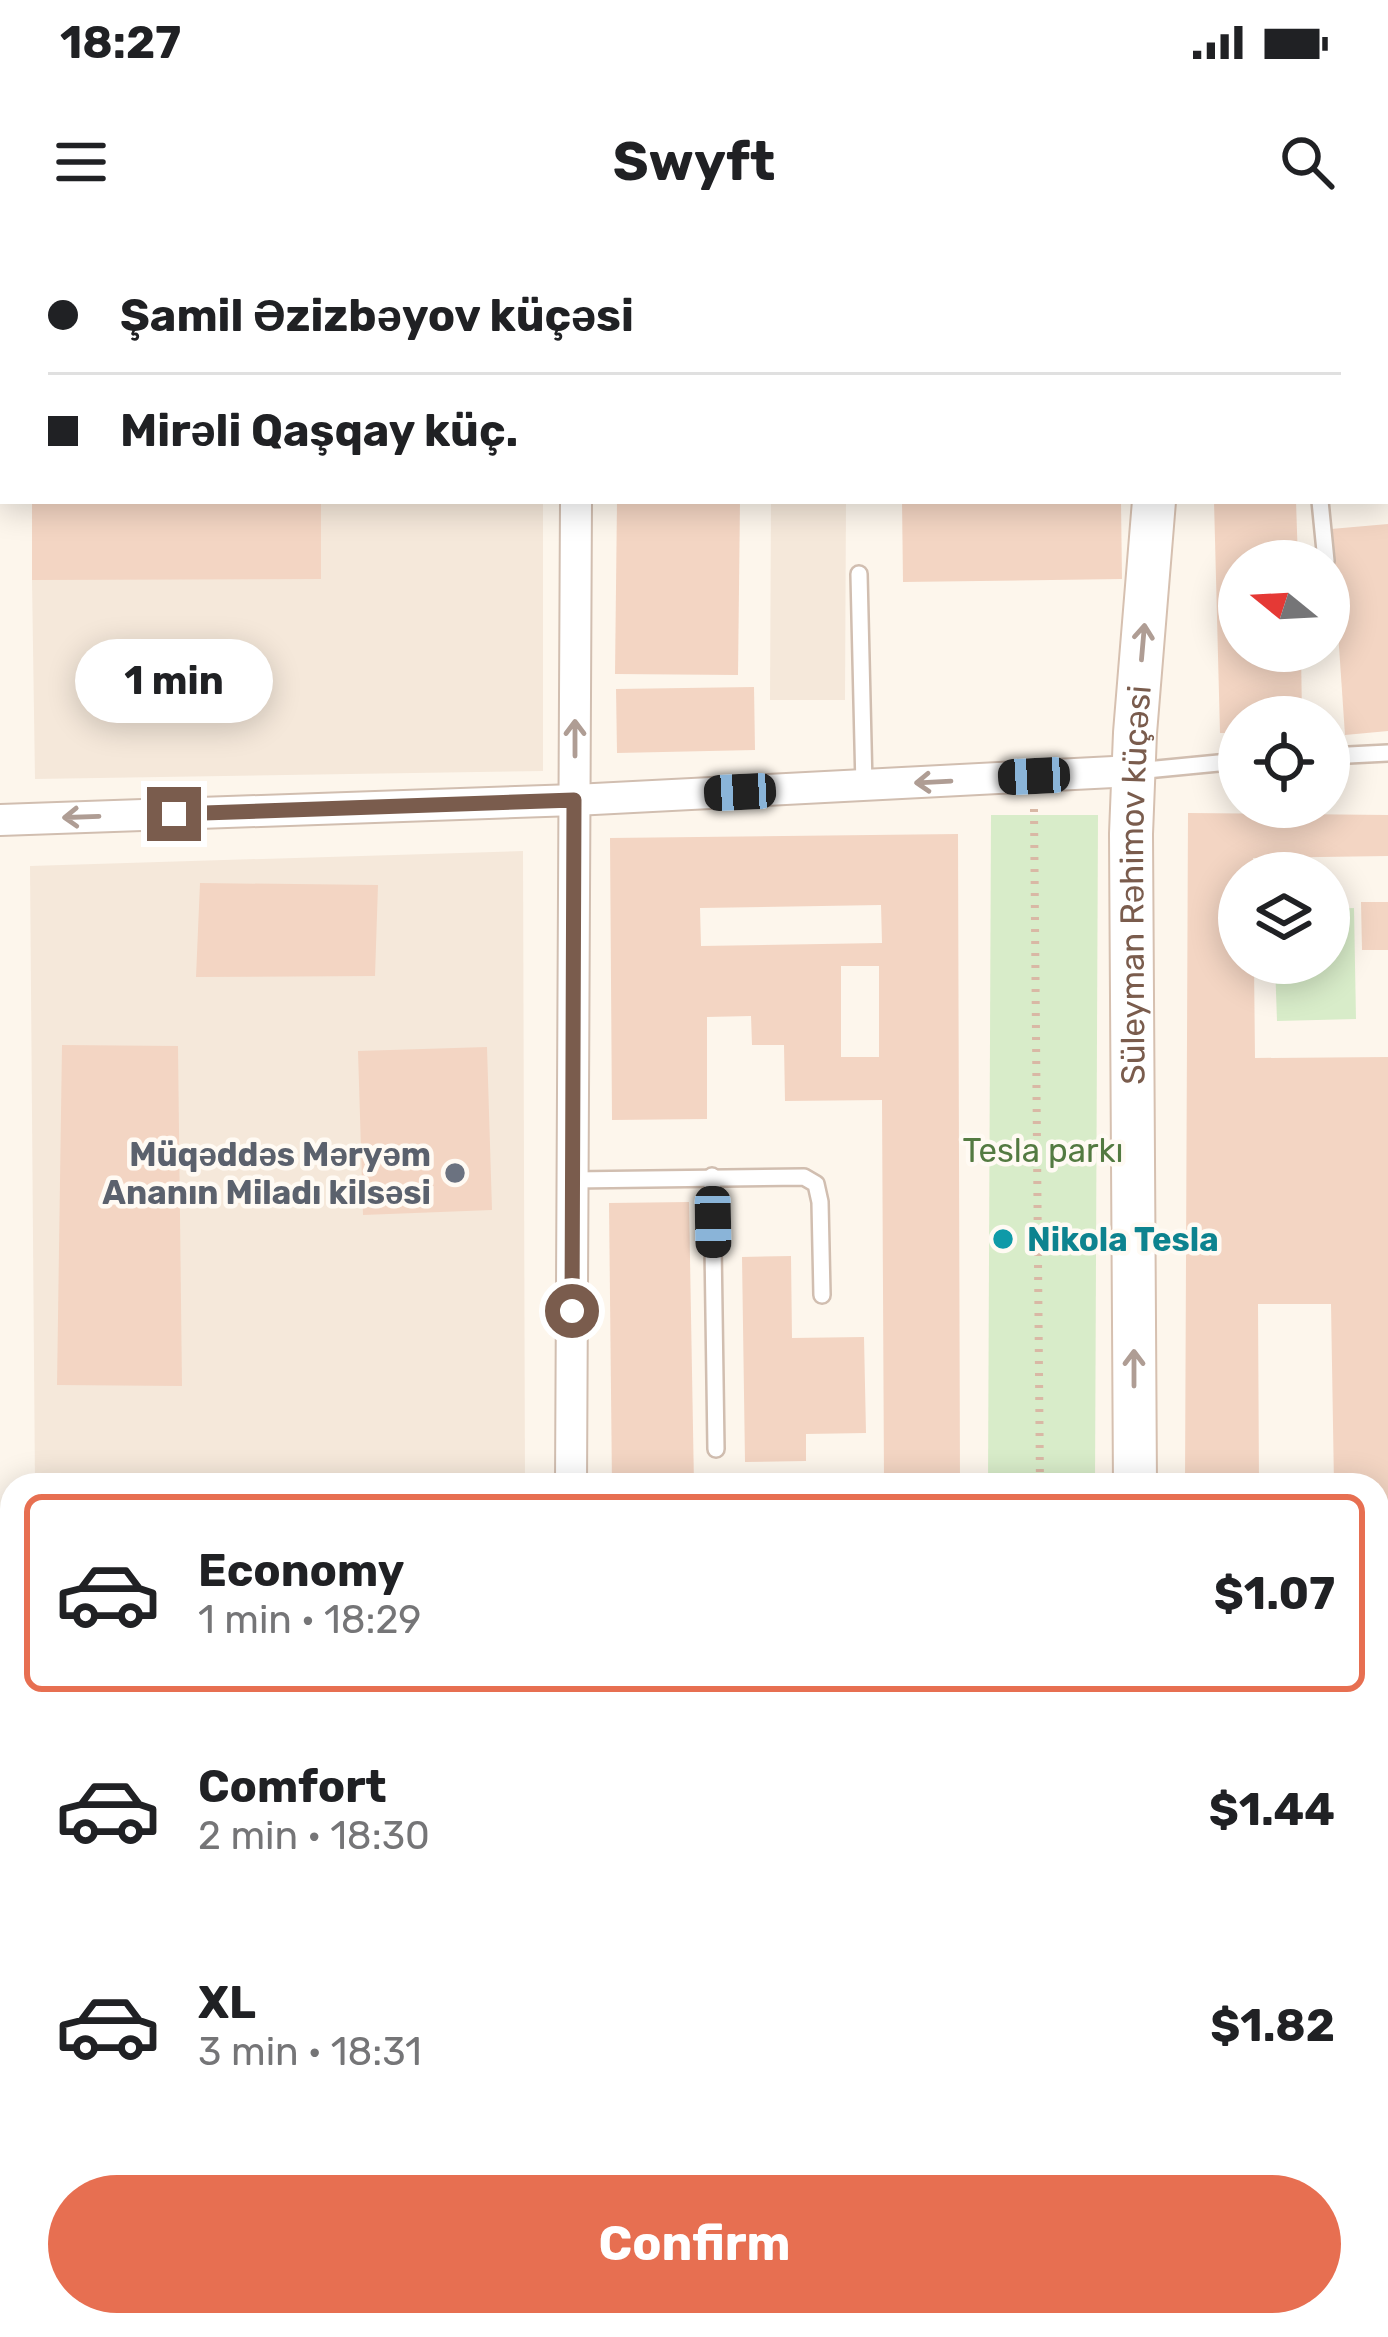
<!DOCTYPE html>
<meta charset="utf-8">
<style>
:root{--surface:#fff;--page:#f6f6f6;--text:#202124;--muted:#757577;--line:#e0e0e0;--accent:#e76f51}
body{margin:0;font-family:Rubik,sans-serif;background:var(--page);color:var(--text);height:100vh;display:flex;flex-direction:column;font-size:45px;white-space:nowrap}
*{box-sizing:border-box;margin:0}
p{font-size:39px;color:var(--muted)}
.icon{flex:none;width:66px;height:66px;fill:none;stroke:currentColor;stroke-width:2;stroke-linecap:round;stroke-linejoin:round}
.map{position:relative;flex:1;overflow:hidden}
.panel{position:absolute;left:0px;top:1233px;width:1389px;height:864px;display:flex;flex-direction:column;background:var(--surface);border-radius:36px 36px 0 0;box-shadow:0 6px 30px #0003}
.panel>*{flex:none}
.banner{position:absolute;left:0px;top:0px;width:1389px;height:264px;box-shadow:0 6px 30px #0003;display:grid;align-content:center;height:264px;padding:0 48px;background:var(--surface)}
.needle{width:78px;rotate:288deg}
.buttons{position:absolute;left:1218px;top:300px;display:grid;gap:24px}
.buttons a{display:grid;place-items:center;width:132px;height:132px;border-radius:50%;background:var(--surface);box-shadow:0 6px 30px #0003;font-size:60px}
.end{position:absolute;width:54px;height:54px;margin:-27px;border:15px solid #7a5c4d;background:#fff;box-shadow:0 0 0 6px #fff}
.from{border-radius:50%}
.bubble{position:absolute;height:84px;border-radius:42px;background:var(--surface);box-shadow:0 6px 30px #0003;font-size:39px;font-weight:700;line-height:84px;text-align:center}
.car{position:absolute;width:36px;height:72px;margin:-36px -18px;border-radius:15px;box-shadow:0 0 9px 3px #0007;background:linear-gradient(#222 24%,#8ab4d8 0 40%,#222 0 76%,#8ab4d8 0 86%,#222 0)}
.banner b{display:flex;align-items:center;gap:42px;height:114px;font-size:45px}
.banner b+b{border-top:3px solid var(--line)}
.banner i{width:30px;height:30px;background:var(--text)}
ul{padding:21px 0 0;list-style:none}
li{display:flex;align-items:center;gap:36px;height:198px;margin:0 24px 18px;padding:0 24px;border:6px solid transparent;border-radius:18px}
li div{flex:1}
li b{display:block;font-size:45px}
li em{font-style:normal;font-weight:700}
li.active{border-color:var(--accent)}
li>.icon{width:108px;height:108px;stroke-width:1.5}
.cta{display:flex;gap:24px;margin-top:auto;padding:24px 48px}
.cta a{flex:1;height:138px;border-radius:72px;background:var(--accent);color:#fff;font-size:48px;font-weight:700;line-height:138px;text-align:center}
.status{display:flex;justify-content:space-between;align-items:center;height:84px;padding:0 60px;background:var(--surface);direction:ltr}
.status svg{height:33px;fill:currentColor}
header{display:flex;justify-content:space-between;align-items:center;height:156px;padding:0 48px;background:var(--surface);font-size:54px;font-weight:700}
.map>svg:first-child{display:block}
</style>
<div class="status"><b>18:27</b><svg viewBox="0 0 49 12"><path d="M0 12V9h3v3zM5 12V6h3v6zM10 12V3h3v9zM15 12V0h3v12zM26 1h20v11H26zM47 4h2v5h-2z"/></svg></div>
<header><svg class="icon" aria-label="menu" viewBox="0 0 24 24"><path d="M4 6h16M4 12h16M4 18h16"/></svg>Swyft<svg class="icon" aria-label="search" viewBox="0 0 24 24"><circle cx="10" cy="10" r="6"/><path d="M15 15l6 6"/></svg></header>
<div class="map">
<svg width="1388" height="2097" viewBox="0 0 1388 2097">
<rect width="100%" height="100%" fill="#fdf6ec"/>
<g fill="#f5e8da">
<rect x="33" y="0" width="510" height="3"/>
<path d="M321 261H543V531L35 539 32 340Z"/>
<path d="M771 261H846L845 460H770Z"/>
<path d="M523 611 525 1245H35L30 626Z"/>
</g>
<g fill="#d8ecc9">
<path d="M991 575H1098L1095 1245H988Z"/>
<path d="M1354 668 1356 779 1277 781 1275 723H1329V669Z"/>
</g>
<g fill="#f3d5c3" fill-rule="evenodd">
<path d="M32 261H321V339L32 340Z"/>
<path d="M617 261H740L738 435 615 434Z"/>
<path d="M902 261H1121L1122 339 903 342Z"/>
<path d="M1214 261H1296L1298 321H1239V411H1301L1302 477H1239V493H1220Z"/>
<path d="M1388 284V491L1345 495 1331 289Z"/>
<path d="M754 447 755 510 617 513 616 449Z"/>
<path d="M1188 573 1388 575V616L1253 618 1254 633H1239V723H1254L1255 818 1388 817V1293H1377V1245H1334L1331 1064H1258L1259 1245H1185Z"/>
<path d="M958 594 960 1245H812V1241L884 1240 882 860 785 861 784 805H752L751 776 707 777V879L612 880 610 598ZM881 665 882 703 701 706 700 668ZM841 726H879V817H841Z"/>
<path d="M200 643 378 645 375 736 196 737Z"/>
<path d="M1361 662H1388V710H1362Z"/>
<path d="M62 805 178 806 182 1146 57 1145Z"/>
<path d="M487 807 492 970 363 975 358 811Z"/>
<path d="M689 962 694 1245H612L609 963Z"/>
<path d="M791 1016 792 1098 864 1097 866 1193 806 1194V1221L745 1222 742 1017Z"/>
<rect x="1377" y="1393" width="11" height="66"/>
<path d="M1377 1717H1388V1866L1377 1867Z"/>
<rect x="1382" y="1934" width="6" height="65"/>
<path d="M1388 2087V2097H1210L1209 2090Z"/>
</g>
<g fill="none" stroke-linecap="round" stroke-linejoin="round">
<defs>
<g id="lane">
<path d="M1284 0 1285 3"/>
<path d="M1320 261 1326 321"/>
<path d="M859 334 864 546"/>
<path d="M1329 354 1332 381"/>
<path d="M1329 516 1388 513"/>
<path d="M1136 531 1239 521"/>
<path d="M712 936 716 1209"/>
<path d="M573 940 804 937 816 944 820 962 822 1055"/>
</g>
<g id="street">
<path d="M578 3V0"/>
<path d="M0 580 575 560 1133 531"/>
<path d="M571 1245 576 261"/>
<path d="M1377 2035H1388"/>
<path d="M0 2063H12"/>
<path d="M888 2085 889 2097"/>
<path d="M557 2097 558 2085"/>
</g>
<g id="secondary">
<path d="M1170 3V0"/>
<path id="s1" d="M1135 1245 1131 594 1135 493 1154 261"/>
<path d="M1148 2085V2097"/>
</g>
<g id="primary">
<path d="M1377 1343H1388"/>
<path d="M0 1382 12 1381"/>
</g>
</defs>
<use href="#lane" stroke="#d1beb0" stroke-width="20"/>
<use href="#street" stroke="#d1beb0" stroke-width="34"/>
<use href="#secondary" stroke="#d6c0b0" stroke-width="46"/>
<use href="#primary" stroke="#dad1cd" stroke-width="52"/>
<path stroke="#d9b8a5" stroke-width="8" stroke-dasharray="3 9" stroke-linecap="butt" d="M1034 569 1040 1245"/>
<use href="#lane" stroke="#fff" stroke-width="15"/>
<use href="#street" stroke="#fff" stroke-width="30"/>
<use href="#secondary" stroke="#fff" stroke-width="42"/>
<use href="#primary" stroke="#fbd9a5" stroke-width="48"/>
</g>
<defs><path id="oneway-shaft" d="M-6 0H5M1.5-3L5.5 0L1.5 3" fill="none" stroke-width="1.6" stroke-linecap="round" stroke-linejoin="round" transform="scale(3)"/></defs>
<g stroke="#af9d94">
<use href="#oneway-shaft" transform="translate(1143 402) rotate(-85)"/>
<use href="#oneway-shaft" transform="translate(575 498) rotate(-90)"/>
<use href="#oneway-shaft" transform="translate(933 542) rotate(177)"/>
<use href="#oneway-shaft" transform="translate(81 577) rotate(178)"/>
<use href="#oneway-shaft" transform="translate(1134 1128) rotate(-90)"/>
</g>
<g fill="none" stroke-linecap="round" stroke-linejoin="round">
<path stroke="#7a5c4d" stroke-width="15" d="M174 574 574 560 572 1071"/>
</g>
<circle fill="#6b7280" stroke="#fffaf3" stroke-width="4.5" cx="455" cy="933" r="12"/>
<circle fill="#0f9aa8" stroke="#fffaf3" stroke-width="4.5" cx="1003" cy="999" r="12"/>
<g text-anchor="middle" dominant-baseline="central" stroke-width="9" stroke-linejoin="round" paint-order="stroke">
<g font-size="33" fill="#7a5c4d" stroke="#fffaf3">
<text stroke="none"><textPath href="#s1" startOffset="600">Süleyman Rəhimov küçəsi</textPath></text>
</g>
<g font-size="33" fill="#537a41" stroke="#fffaf3">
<text x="1043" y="910">Tesla parkı</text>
</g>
<g font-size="33" font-weight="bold" fill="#5b616d" stroke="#fffaf3" text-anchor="end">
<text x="431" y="914">Müqəddəs Məryəm<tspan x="431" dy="38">Ananın Miladı kilsəsi</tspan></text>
</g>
<g font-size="33" font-weight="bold" fill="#0d838f" stroke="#fffaf3" text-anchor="start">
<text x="1027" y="999">Nikola Tesla</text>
</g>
</g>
</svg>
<div class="buttons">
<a><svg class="needle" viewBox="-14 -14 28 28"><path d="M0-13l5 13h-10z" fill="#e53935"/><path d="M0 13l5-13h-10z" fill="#757577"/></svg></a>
<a><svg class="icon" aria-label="locate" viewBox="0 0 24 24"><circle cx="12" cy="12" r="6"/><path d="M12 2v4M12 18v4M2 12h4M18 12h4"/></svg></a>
<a><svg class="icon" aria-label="layers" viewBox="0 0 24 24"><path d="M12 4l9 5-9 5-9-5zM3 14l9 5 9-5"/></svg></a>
</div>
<i class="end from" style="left:572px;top:1071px"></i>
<i class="end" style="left:174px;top:574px"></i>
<div class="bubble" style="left:75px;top:399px;width:198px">1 min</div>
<i class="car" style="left:1034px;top:536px;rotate:267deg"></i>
<i class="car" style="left:740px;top:552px;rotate:267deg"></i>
<i class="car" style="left:713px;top:982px;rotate:179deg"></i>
<div class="banner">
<b><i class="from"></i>Şamil Əzizbəyov küçəsi</b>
<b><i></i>Mirəli Qaşqay küç.</b>
</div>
<section class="panel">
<ul>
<li class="active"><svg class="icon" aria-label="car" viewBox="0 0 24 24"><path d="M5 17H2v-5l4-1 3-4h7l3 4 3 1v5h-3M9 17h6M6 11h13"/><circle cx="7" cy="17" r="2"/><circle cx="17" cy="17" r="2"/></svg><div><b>Economy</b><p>1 min · 18:29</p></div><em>$1.07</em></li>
<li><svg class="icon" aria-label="car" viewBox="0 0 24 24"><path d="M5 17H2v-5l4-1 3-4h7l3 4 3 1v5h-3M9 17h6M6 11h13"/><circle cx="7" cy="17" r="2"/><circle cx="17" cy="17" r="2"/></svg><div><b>Comfort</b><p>2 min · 18:30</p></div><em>$1.44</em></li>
<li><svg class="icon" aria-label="car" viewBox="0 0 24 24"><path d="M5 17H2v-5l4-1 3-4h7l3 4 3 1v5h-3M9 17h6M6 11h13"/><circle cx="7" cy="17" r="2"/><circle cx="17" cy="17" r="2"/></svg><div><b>XL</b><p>3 min · 18:31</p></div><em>$1.82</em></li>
</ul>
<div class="cta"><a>Confirm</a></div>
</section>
</div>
